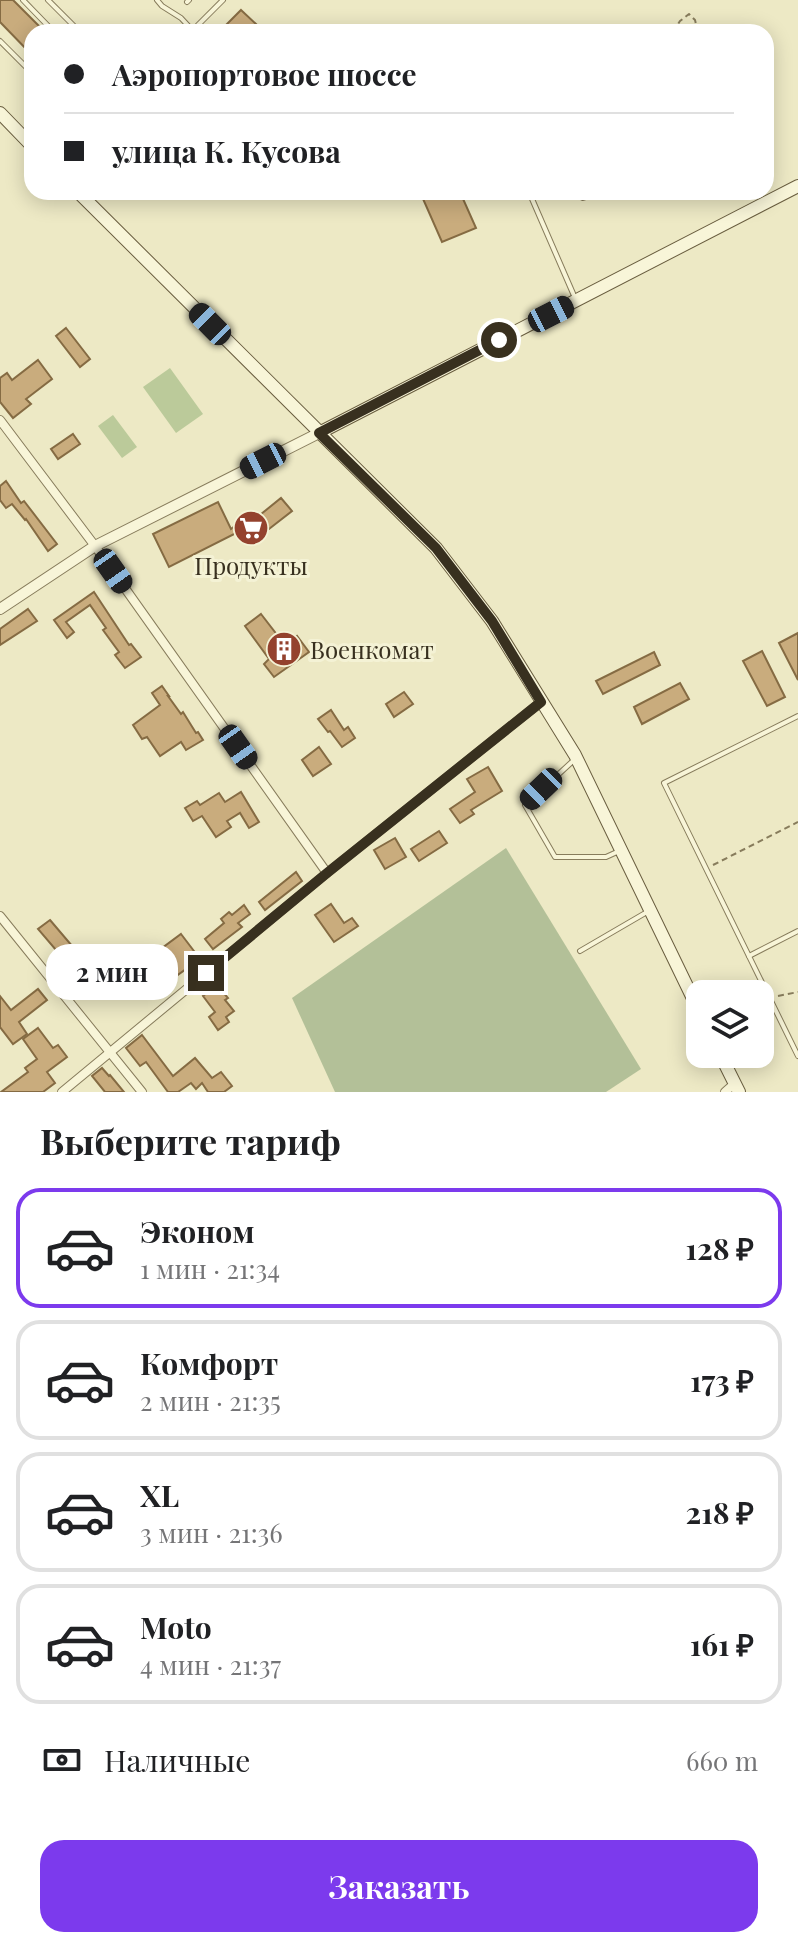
<!DOCTYPE html>
<html lang="ru">
<meta charset="utf-8">
<style>
:root{--surface:#fff;--page:#f2f2f2;--text:#202124;--muted:#757577;--line:#e0e0e0;--accent:#7c3aed}
body{margin:0;font-family:"Playfair Display",serif;background:var(--page);color:var(--text);height:100vh;display:flex;flex-direction:column;font-size:30px;white-space:nowrap}
*{box-sizing:border-box;margin:0}
p{font-size:26px;color:var(--muted)}
.icon{flex:none;width:44px;height:44px;fill:none;stroke:currentColor;stroke-width:2;stroke-linecap:round;stroke-linejoin:round}
.map{position:relative;height:1092px;overflow:hidden}
.panel{display:flex;flex-direction:column;background:var(--surface);flex:1}
.panel>*{flex:none}
.banner{position:absolute;left:24px;top:24px;width:750px;height:176px;border-radius:24px;box-shadow:0 4px 20px #0003;display:grid;align-content:center;height:176px;padding:0 40px;background:var(--surface)}
.controls{position:absolute;left:686px;top:980px;display:grid;gap:16px}
.controls a{display:grid;place-items:center;width:88px;height:88px;border-radius:16px;background:var(--surface);box-shadow:0 4px 20px #0003;font-size:40px}
.end{position:absolute;width:36px;height:36px;margin:-18px;border:10px solid #38301f;background:#fff;box-shadow:0 0 0 4px #fff}
.from{border-radius:50%}
.bubble{position:absolute;height:56px;border-radius:24px;background:var(--surface);box-shadow:0 4px 20px #0003;font-size:26px;font-weight:700;line-height:56px;text-align:center}
.car{position:absolute;width:24px;height:48px;margin:-24px -12px;border-radius:10px;box-shadow:0 0 6px 2px #0007;background:linear-gradient(#222 24%,#8ab4d8 0 40%,#222 0 76%,#8ab4d8 0 86%,#222 0)}
.banner b{display:flex;align-items:center;gap:28px;height:76px;font-size:30px}
.banner b+b{border-top:2px solid var(--line)}
.banner i{width:20px;height:20px;background:var(--text)}
ul{padding:0;list-style:none}
li{display:flex;align-items:center;gap:24px;height:120px;margin:0 16px 12px;padding:0 24px;border:4px solid var(--line);border-radius:24px}
li div{flex:1}
li b{display:block;font-size:30px}
li em{font-style:normal;font-weight:700}
li.current{border-color:var(--accent)}
li>.icon{width:72px;height:72px;stroke-width:1.5}
h2{padding:0 40px;font-size:36px;line-height:96px}
.pay{display:flex;align-items:center;gap:20px;height:88px;padding:0 40px;font-size:30px}
.pay p{margin-inline-start:auto}
.cta{display:flex;gap:16px;margin-top:auto;padding:16px 40px}
.cta a{flex:1;height:92px;border-radius:24px;background:var(--accent);color:#fff;font-size:32px;font-weight:700;line-height:92px;text-align:center}
.map>svg:first-child{display:block}
</style>
<div class="map">
<svg width="798" height="1092" viewBox="0 0 798 1092">
<rect width="100%" height="100%" fill="#ede9c5"/>
<g fill="#bbca9a">
<path d="M170 368 203 414 176 433 143 387Z"/>
<path d="M113 415 137 447 122 458 98 426Z"/>
</g>
<path fill="#b3c098" d="M506 848 641 1069 606 1092H335L292 998Z"/>
<g fill="#c9ac7d" stroke="#856b43" stroke-width="2">
<path d="M0 0H13L45 32H32V55L0 22Z"/>
<path d="M241 10 256 24 264 32H227L223 28Z"/>
<path d="M420 192H460L476 228 442 242Z"/>
<path d="M66 328 90 359 80 367 56 336Z"/>
<path d="M38 360 52 379 26 399 31 404 13 418 0 402V378L7 373 12 380Z"/>
<path d="M73 434 80 444 58 459 51 449Z"/>
<path d="M6 481 21 503 24 501 57 544 48 551 26 519 25 520 12 504 6 508 0 500V486Z"/>
<path d="M281 498 292 511 269 529 267 527 259 534 255 530 246 538 240 531 169 567 153 534 218 502 231 529 240 522 245 527Z"/>
<path d="M94 592 129 645 131 644 141 657 125 668 115 655 119 652 103 630 106 628 90 605 66 622 74 632 67 638 54 620Z"/>
<path d="M28 609 37 621 0 645V629Z"/>
<path d="M261 614 285 645 297 636 309 652 274 677 264 664 269 659 245 626Z"/>
<path d="M798 633V680L779 643Z"/>
<path d="M762 651 785 697 767 706 743 661Z"/>
<path d="M654 652 660 665 603 694 596 681Z"/>
<path d="M680 683 689 699 642 724 634 707Z"/>
<path d="M162 686 169 696H168L181 714 183 712 196 733 198 732 203 740 186 750 181 742 160 756 147 737 142 739 133 725 160 705 152 693Z"/>
<path d="M404 692 413 704 394 717 386 704Z"/>
<path d="M331 710 344 730 348 727 355 738 342 747 330 731 328 732 318 719Z"/>
<path d="M319 747 331 764 313 776 302 760Z"/>
<path d="M488 767 502 791 471 810 474 814 460 823 450 809 475 792 467 779Z"/>
<path d="M241 792 259 822 249 828 240 813 227 821 231 827 216 837 202 816 193 821 185 808 197 801 200 805 219 793 225 802Z"/>
<path d="M439 831 447 843 419 861 411 849Z"/>
<path d="M395 838 406 857 385 869 374 850Z"/>
<path d="M296 872 302 881 265 910 259 902Z"/>
<path d="M331 904 344 923 352 918 358 926 334 942 315 915Z"/>
<path d="M244 905 250 914 238 923 242 927 213 949 205 939 224 923 221 919 229 912 232 915Z"/>
<path d="M50 920 79 954 67 963 38 929Z"/>
<path d="M181 934 200 959 172 979 154 954Z"/>
<path d="M124 953 153 984 139 996 110 965Z"/>
<path d="M217 985 228 998 225 1000 234 1011 226 1017 229 1022 218 1030 209 1017 215 1012 203 996Z"/>
<path d="M38 989 47 1000 19 1022 27 1034 13 1044 0 1027V996L11 1010Z"/>
<path d="M38 1028 53 1048 58 1045 67 1057 47 1072 55 1083 43 1092H1L28 1072 25 1068 37 1059 23 1039Z"/>
<path d="M142 1035 173 1076 195 1058 212 1078 221 1072 232 1086 224 1092H208L202 1083 196 1089 191 1083 178 1092H168L146 1062 140 1066 126 1048Z"/>
<path d="M102 1068 109 1076 110 1075 124 1092H105L92 1076Z"/>
</g>
<g fill="none" stroke-linecap="round" stroke-linejoin="round">
<defs>
<g id="service">
<path d="M23 0 54 32"/>
<path d="M48 0 80 32"/>
<path d="M157 0 162 6 181 18 194 32"/>
<path d="M187 2 189 0"/>
<path d="M193 30 223 0"/>
<path d="M0 41 32 73"/>
<path d="M529 192 575 298"/>
<path d="M576 192 579 196 583 198 601 192"/>
<path d="M798 716 664 783 798 1056"/>
<path d="M574 760 525 805 555 857H606L617 852"/>
<path d="M580 951 647 912"/>
<path d="M749 956 798 931"/>
</g>
<g id="minor">
<path d="M0 420 95 546 327 873"/>
<path d="M0 916 142 1092"/>
<path d="M62 1092 327 873 541 702"/>
<path d="M725 1092 734 1084"/>
</g>
<path id="tertiary" d="M0 609 95 546 319 433"/>
<g id="secondary">
<path d="M0 113 32 146"/>
<path d="M78 192 436 548 492 621 575 755 700 1013"/>
<path d="M319 433 798 186"/>
<path d="M720 1054 739 1092"/>
</g>
</defs>
<use href="#service" stroke="#877c5c" stroke-width="6"/>
<use href="#minor" stroke="#877c5c" stroke-width="10"/>
<use href="#tertiary" stroke="#877c5c" stroke-width="12"/>
<use href="#secondary" stroke="#695d3f" stroke-width="14"/>
<g stroke="#877c5c" stroke-width="2" stroke-dasharray="6 4" stroke-linecap="butt">
<path d="M673 32 680 21 689 14 695 20 698 32"/>
<path d="M713 865 798 822"/>
<path d="M778 996 798 992"/>
</g>
<use href="#service" stroke="#f8f5d8" stroke-width="4"/>
<use href="#minor" stroke="#f8f5d8" stroke-width="8"/>
<use href="#tertiary" stroke="#f8f5d8" stroke-width="10"/>
<use href="#secondary" stroke="#f8f5d8" stroke-width="12"/>
</g>
<g fill="none" stroke-linecap="round" stroke-linejoin="round">
<path stroke="#38301f" stroke-width="10" d="M206 973 327 873 541 702 492 621 436 548 319 433 499 340"/>
</g>
<defs>
<symbol id="supermarket-disc" viewBox="-11 -11 22 22"><circle r="9.5" fill="#94422e" stroke="#f4f2d5"/><path d="M-6-5.5h2.5l.6 2H6L4.5 2H-2.5L-4.4-4H-6ZM-1.5 3.2a1.3 1.3 0 1 0 .1 0ZM3 3.2a1.3 1.3 0 1 0 .1 0Z" fill="#fff"/></symbol>
<symbol id="building-disc" viewBox="-11 -11 22 22"><circle r="9.5" fill="#94422e" stroke="#f4f2d5"/><path d="M-4-6H4V6H1V3H-1V6H-4ZM-2.5-4.3h1.7v1.8h-1.7ZM.8-4.3h1.7v1.8H.8ZM-2.5-1h1.7V.8h-1.7ZM.8-1h1.7V.8H.8Z" fill="#fff"/></symbol>
</defs>
<g fill-rule="evenodd">
<use href="#supermarket-disc" x="231" y="508" width="40" height="40"/>
<use href="#building-disc" x="264" y="629" width="40" height="40"/>
</g>
<g text-anchor="middle" dominant-baseline="central" stroke-width="6" stroke-linejoin="round" paint-order="stroke">
<g font-size="24" fill="#38301f" stroke="#f4f2d5">
<text x="251" y="565">Продукты</text>
<text x="310" y="649" text-anchor="start">Военкомат</text>
</g>
</g>
</svg>
<div class="controls">
<a><svg class="icon" aria-label="layers" viewBox="0 0 24 24"><path d="M12 4l9 5-9 5-9-5zM3 14l9 5 9-5"/></svg></a>
</div>
<i class="end from" style="left:499px;top:340px"></i>
<i class="end" style="left:206px;top:973px"></i>
<div class="bubble" style="left:46px;top:944px;width:132px">2 мин</div>
<i class="car" style="left:551px;top:314px;rotate:63deg"></i>
<i class="car" style="left:210px;top:324px;rotate:315deg"></i>
<i class="car" style="left:263px;top:461px;rotate:243deg"></i>
<i class="car" style="left:113px;top:571px;rotate:145deg"></i>
<i class="car" style="left:238px;top:747px;rotate:145deg"></i>
<i class="car" style="left:541px;top:789px;rotate:226deg"></i>
<div class="banner">
<b><i class="from"></i>Аэропортовое шоссе</b>
<b><i></i>улица К. Кусова</b>
</div>
</div>
<section class="panel">
<h2>Выберите тариф</h2>
<ul>
<li class="current"><svg class="icon" aria-label="car" viewBox="0 0 24 24"><path d="M5 17H2v-5l4-1 3-4h7l3 4 3 1v5h-3M9 17h6M6 11h13"/><circle cx="7" cy="17" r="2"/><circle cx="17" cy="17" r="2"/></svg><div><b>Эконом</b><p>1 мин · 21:34</p></div><em>128 ₽</em></li>
<li><svg class="icon" aria-label="car" viewBox="0 0 24 24"><path d="M5 17H2v-5l4-1 3-4h7l3 4 3 1v5h-3M9 17h6M6 11h13"/><circle cx="7" cy="17" r="2"/><circle cx="17" cy="17" r="2"/></svg><div><b>Комфорт</b><p>2 мин · 21:35</p></div><em>173 ₽</em></li>
<li><svg class="icon" aria-label="car" viewBox="0 0 24 24"><path d="M5 17H2v-5l4-1 3-4h7l3 4 3 1v5h-3M9 17h6M6 11h13"/><circle cx="7" cy="17" r="2"/><circle cx="17" cy="17" r="2"/></svg><div><b>XL</b><p>3 мин · 21:36</p></div><em>218 ₽</em></li>
<li><svg class="icon" aria-label="car" viewBox="0 0 24 24"><path d="M5 17H2v-5l4-1 3-4h7l3 4 3 1v5h-3M9 17h6M6 11h13"/><circle cx="7" cy="17" r="2"/><circle cx="17" cy="17" r="2"/></svg><div><b>Moto</b><p>4 мин · 21:37</p></div><em>161 ₽</em></li>
</ul>
<div class="pay"><svg class="icon" aria-label="cash" viewBox="0 0 24 24"><path d="M3 7h18v10H3z"/><circle cx="12" cy="12" r="2"/></svg>Наличные<p>660 m</p></div>
<div class="cta"><a>Заказать</a></div>
</section>
